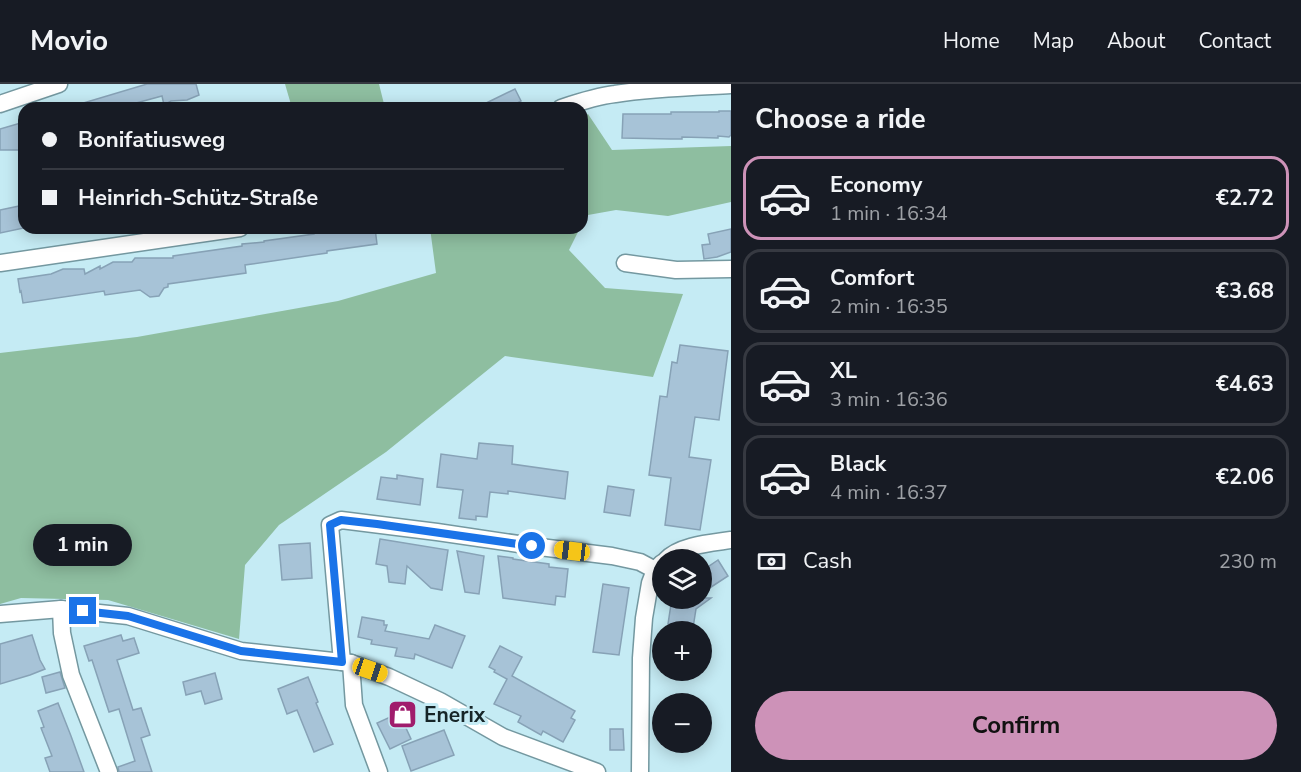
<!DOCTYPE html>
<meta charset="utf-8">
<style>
:root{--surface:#171b24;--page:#20242c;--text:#f1f3f6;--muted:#9ea1a6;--line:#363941;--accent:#cd92b8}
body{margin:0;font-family:"Nunito Sans",sans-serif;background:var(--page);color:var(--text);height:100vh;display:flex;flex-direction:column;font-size:22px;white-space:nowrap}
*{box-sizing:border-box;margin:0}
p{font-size:20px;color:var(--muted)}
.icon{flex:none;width:33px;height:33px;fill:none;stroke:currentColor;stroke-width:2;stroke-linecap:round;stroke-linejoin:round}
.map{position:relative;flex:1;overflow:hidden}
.sheet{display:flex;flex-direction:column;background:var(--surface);width:570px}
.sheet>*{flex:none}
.guide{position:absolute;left:18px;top:18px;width:570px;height:132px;border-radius:18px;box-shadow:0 3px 15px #0003;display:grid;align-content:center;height:132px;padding:0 24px;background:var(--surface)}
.fabs{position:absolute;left:652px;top:465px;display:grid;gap:12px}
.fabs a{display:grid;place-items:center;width:60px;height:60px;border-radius:50%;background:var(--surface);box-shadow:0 3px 15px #0003;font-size:30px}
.end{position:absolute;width:27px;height:27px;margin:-14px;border:8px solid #1a73e8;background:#fff;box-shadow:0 0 0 3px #fff}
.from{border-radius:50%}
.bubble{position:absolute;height:42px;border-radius:21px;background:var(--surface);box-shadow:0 3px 15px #0003;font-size:20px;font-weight:700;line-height:42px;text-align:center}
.car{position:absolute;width:18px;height:36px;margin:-18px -9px;border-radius:8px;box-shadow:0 0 4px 2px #0007;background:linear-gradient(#f5c518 24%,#345 0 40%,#f5c518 0 76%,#345 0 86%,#f5c518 0)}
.guide b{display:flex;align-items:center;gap:21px;height:57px;font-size:22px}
.guide b+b{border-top:2px solid var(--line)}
.guide i{width:15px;height:15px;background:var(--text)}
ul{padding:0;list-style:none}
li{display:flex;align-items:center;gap:18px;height:84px;margin:0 12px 9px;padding:0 12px;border:3px solid var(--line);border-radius:18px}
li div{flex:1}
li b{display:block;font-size:22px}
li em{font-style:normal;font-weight:700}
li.active{border-color:var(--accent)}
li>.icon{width:54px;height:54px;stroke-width:1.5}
h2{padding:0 24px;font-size:27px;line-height:72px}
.pay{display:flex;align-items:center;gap:15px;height:66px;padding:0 24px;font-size:22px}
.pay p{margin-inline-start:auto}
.cta{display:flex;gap:12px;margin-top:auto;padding:12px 24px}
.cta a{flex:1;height:69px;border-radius:36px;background:var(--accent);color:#111;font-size:24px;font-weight:700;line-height:69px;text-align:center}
header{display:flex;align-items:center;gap:36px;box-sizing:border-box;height:84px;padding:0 30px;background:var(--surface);border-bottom:2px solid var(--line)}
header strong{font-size:28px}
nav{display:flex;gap:33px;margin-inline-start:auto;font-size:21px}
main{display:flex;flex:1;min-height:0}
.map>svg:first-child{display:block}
</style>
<header>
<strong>Movio</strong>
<nav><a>Home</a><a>Map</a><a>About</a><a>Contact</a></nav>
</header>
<main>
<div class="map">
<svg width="731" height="688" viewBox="0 0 731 688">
<rect width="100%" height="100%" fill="#c5ebf4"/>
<g fill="#8ebea0">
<path d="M285 0H379L385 24H292Z"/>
<path d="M588 30 612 66 731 62V118L668 132 616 126 588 131 582 141V33Z"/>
<path d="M430 144H580L569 166 605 204 683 210 653 293 505 272 386 368 279 441 245 481 239 555 108 516 21 514 0 520V269L137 253 338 217 436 189Z"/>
</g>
<g fill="#a7c3d7" stroke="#87a2b6" stroke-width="1.5">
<path d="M147 0H196L199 11 187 16 171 17 164 21 162 12 136 19 137 24H81L80 20Z"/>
<path d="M515 5 521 17 508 24H476Z"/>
<path d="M719 27H731V51L729 53 718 52V54L682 53V55H671L622 54 623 30H671V28H719Z"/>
<path d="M24 38V61L20 62 21 66H0V45Z"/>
<path d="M24 121V144L0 149V126Z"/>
<path d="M341 144H375L377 160 327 167V169L245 181 246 189 168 200V203L164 204 159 212 150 213 140 206 105 211 104 207 23 219 21 207 20 208 18 195 51 190 63 185H84L85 190 100 182V185L113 178H132L135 174H173V172L242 162V160L264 158V157L314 150V148Z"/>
<path d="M731 145V168L717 173 704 175 702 161 710 160 708 150Z"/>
<path d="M680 261 728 267 719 336 695 333 689 373 711 376 700 446 665 441 671 394 649 391 660 312 667 313 672 278 677 279Z"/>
<path d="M479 359 513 362 512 380 568 388 565 415 508 407V410L490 408 487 433 476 432V436L459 434 463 406 437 403 441 370 477 375Z"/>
<path d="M397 391 423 395 420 421 377 415 381 393 397 395Z"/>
<path d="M608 402 634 406 630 432 604 428Z"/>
<path d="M380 455 448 466 442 506 431 504 407 482 405 500 389 498 387 482 376 480Z"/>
<path d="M310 459 312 494 282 496 279 461Z"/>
<path d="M457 467 484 472 479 510 465 508Z"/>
<path d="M498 472 513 474V475L549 480V483L568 485 565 513 556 512 555 521 503 514Z"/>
<path d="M718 476 728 492 702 509V487Z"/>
<path d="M603 500 629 504 619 571 593 568Z"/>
<path d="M672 514H711L696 525 693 544 668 540Z"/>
<path d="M362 533 384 537V541H387L385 547 429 555 435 541 465 552 452 584 415 570 414 575 395 572 397 564 371 560 372 556 358 553Z"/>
<path d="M32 551 40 576 45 585 30 591 0 600V560Z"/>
<path d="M121 551 123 557 134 554 139 569 117 576 133 626 141 624 150 651 141 654 152 688H119L118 683 135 677 119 625 109 628 92 576 89 577 84 562Z"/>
<path d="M500 562 522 573 512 592 575 627 571 634 575 636 563 658 543 647 541 651 518 638 521 632 494 620 507 595 494 588 495 586 489 583Z"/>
<path d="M60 588 65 604 46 609 42 593Z"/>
<path d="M215 589 222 615 205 620 201 607 186 611 183 598Z"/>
<path d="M308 593 318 618 316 619 333 660 314 668 297 626 287 630 278 605Z"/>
<path d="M58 619 71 652 84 688H50L45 674 52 672 41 644 44 643 38 627Z"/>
<path d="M399 629 411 655 390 665 377 639Z"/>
<path d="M610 645H623L624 666H610Z"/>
<path d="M444 646 454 671 411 687 402 662Z"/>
</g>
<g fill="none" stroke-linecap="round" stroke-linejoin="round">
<defs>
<g id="street">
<path d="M0 20 59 0"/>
<path d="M561 24C579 18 597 12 615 10 653 4 692 3 731 1"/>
<path d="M0 179 240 144"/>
<path d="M625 179 676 186 731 185"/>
<path d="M666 476C680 461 711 459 731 456"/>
<path d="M61 525 62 549 71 591 109 688"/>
<path d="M0 530 61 525 128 532 241 567 351 579 389 593 440 617 503 653 597 688"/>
<path d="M342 578 330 441 341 436 437 448 532 462 612 472 640 478 655 486"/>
<path d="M351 579 354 621 379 688"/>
<path d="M640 688 641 574 644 534 650 499 655 486 662 479"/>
</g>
</defs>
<use href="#street" stroke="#7498a0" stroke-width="19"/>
<use href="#street" stroke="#fff" stroke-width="16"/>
</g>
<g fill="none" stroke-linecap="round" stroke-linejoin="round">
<path stroke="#1a73e8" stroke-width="8" d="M83 527 128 532 241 567 342 578 330 441 341 436 377 440 532 462"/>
</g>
<defs>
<symbol id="shop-square" viewBox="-11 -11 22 22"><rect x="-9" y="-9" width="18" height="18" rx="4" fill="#a01c6c" stroke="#c5ebf4"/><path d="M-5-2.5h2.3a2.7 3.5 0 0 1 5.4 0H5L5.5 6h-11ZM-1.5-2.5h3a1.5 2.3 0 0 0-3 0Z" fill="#fff"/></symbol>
</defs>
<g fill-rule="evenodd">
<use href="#shop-square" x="386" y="614" width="33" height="33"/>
</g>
<g text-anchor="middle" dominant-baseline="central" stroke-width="6" stroke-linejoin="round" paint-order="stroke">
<g font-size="21" font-weight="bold" fill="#162528" stroke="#c5ebf4" text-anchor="start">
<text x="424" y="631">Enerix</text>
</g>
</g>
</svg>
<div class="fabs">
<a><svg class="icon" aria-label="layers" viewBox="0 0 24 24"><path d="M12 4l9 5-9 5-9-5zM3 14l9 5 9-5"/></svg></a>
<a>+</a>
<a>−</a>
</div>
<i class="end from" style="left:532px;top:462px"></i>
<i class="end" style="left:83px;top:527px"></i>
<div class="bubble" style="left:33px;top:440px;width:99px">1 min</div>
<i class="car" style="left:572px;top:467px;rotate:277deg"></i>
<i class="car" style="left:370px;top:586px;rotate:109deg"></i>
<div class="guide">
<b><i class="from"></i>Bonifatiusweg</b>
<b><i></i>Heinrich-Schütz-Straße</b>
</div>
</div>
<section class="sheet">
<h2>Choose a ride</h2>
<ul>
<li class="active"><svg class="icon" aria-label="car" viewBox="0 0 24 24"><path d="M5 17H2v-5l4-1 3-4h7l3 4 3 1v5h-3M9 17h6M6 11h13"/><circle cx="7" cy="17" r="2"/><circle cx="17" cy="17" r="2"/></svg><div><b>Economy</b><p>1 min · 16:34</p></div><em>€2.72</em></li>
<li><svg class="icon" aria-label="car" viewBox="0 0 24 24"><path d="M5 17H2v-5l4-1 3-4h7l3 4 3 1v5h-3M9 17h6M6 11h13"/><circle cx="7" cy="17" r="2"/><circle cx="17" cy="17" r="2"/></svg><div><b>Comfort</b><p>2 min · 16:35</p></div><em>€3.68</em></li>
<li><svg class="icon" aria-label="car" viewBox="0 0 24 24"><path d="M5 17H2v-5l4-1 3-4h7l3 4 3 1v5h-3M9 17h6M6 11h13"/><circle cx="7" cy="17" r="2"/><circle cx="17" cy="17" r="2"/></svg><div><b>XL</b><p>3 min · 16:36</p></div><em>€4.63</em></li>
<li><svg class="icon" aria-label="car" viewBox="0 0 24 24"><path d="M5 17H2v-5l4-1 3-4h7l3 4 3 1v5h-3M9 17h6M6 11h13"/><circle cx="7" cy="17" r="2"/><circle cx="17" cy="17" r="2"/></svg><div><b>Black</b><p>4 min · 16:37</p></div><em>€2.06</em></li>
</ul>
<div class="pay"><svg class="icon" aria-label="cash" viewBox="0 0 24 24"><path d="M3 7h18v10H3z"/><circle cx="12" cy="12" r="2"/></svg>Cash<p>230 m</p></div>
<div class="cta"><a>Confirm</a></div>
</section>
</main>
